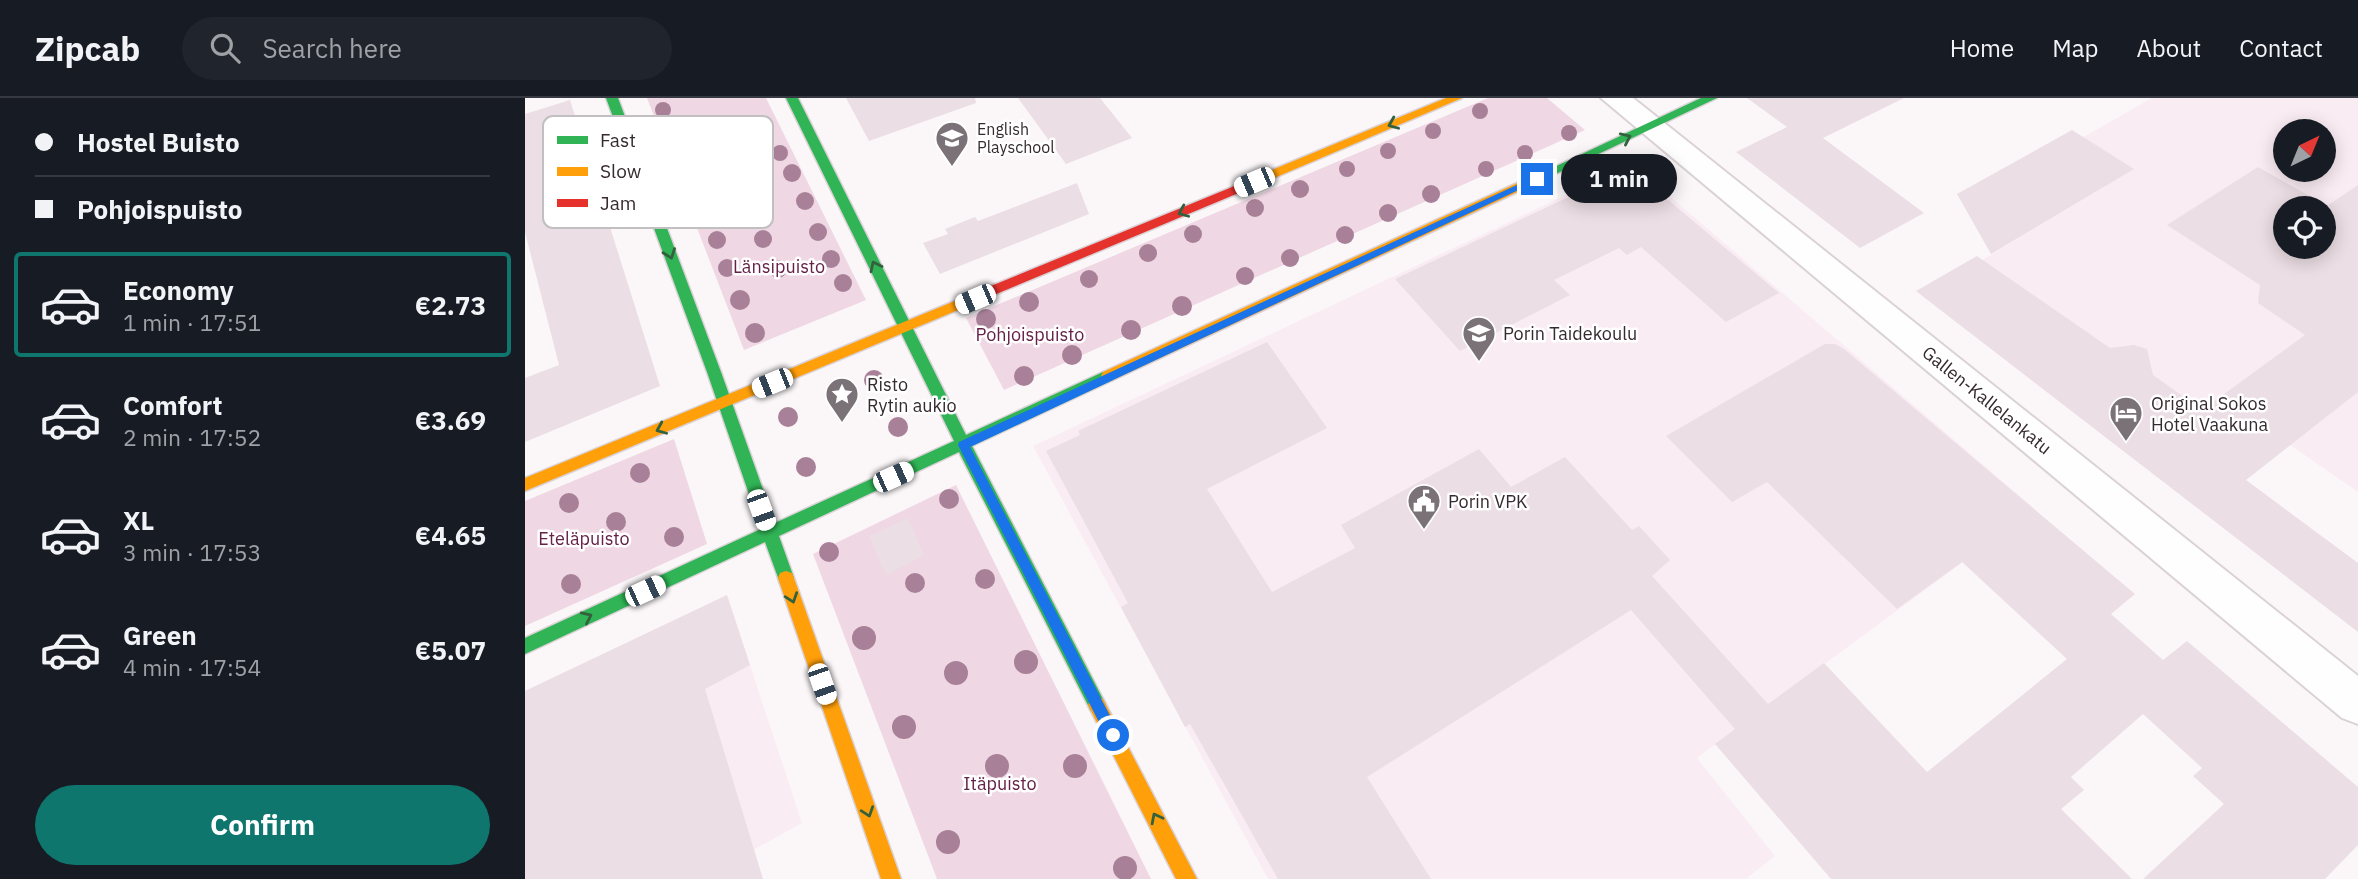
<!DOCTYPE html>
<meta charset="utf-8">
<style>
:root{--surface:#171b24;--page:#20242c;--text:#f1f3f6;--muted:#9ea1a6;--line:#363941;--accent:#0f766e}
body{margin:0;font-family:"IBM Plex Sans",sans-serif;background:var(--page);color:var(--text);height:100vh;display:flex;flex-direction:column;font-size:26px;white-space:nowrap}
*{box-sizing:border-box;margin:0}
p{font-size:23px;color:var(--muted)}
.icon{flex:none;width:38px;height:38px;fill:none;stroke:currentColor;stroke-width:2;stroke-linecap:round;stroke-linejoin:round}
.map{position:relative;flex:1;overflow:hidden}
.side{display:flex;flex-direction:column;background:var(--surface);width:525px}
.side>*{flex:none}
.guide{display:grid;align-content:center;height:154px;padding:0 35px;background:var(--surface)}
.needle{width:46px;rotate:43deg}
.buttons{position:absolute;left:1748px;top:21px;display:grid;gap:14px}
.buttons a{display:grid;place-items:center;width:63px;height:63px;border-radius:50%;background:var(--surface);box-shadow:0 4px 18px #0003;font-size:35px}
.end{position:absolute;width:32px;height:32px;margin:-16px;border:9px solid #1a73e8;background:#fff;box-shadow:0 0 0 4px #fff}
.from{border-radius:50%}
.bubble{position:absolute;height:49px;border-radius:24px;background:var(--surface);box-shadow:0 4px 18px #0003;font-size:23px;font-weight:700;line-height:49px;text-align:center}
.car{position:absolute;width:21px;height:42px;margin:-21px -10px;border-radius:9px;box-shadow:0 0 5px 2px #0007;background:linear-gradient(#fff 24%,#345 0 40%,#fff 0 76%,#345 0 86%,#fff 0)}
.guide b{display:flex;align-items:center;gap:24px;height:66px;font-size:26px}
.guide b+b{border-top:2px solid var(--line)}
.guide i{width:18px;height:18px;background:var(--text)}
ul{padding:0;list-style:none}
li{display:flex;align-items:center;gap:21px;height:105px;margin:0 14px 10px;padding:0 21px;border:4px solid transparent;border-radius:7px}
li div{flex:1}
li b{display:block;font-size:26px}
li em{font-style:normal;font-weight:700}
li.selected{border-color:var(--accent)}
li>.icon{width:63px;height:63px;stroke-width:1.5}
.action{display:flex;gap:14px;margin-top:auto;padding:14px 35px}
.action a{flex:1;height:80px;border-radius:42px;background:var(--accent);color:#fff;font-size:28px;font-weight:700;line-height:80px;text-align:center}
header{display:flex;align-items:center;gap:42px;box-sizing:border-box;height:98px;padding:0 35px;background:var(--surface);border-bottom:2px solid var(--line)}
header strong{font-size:33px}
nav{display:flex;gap:38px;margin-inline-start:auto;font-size:24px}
.search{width:490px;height:63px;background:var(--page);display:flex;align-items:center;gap:18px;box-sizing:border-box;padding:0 24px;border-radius:38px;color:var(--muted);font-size:26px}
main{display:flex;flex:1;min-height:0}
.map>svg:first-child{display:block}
</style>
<header>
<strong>Zipcab</strong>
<div class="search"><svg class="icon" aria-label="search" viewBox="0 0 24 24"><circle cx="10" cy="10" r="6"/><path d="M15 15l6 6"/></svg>Search here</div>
<nav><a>Home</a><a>Map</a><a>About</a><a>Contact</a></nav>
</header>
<main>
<section class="side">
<div class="guide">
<b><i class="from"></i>Hostel Buisto</b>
<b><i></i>Pohjoispuisto</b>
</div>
<ul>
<li class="selected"><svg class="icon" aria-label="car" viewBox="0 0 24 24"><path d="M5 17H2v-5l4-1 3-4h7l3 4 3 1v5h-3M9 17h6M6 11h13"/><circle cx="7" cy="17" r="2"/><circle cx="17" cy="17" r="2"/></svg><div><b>Economy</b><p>1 min · 17:51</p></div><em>€2.73</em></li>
<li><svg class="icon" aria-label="car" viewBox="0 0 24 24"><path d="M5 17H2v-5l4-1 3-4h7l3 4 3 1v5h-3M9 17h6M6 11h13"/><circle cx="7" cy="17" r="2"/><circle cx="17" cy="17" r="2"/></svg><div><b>Comfort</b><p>2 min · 17:52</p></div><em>€3.69</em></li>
<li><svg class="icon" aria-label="car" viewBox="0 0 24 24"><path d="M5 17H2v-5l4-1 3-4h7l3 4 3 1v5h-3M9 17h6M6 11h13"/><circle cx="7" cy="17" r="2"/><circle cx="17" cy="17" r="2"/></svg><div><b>XL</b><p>3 min · 17:53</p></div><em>€4.65</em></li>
<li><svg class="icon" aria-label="car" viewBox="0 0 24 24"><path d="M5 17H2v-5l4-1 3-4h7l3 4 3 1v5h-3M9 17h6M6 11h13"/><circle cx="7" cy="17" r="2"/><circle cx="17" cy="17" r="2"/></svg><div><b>Green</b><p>4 min · 17:54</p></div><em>€5.07</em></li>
</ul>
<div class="action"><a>Confirm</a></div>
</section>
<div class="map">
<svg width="1833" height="781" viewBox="0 0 1833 781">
<rect width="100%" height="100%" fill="#fbf7f9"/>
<g fill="#faecf3" fill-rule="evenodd">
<path d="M1627 0H1833V394L1765 347 1679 415 1397 198 1581 88 1530 55ZM1760 33H1799V72H1760ZM1760 110H1799V149H1760Z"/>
<path d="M1107 66 1510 411 1172 660 1250 758 1221 781H743L508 348Z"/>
<path d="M202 497 277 725 176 781H0V593Z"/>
</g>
<g fill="#efd7e3">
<path d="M122 0H241L341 202 219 252Z"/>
<path d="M963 0H1022L1060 32 479 292 441 220Z"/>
<path d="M149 341 182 446 0 528V403Z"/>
<path d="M431 387 626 781H412L288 456Z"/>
</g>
<g fill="#ebdee4" fill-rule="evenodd">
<path d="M321 0H450L451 5 344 43Z"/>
<path d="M493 0H575L607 40 541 66Z"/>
<path d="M1222 0H1379L1298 40 1399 115 1335 150 1211 54 1262 29Z"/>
<path d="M45 2 135 288 0 344V280L34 267 0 134V16Z"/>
<path d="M1547 32 1609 71 1466 156 1432 96Z"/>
<path d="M1733 69 1802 108 1833 87V294L1721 382 1833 465V534L1391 193 1452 158 1585 250 1609 247 1622 251 1628 277 1677 312 1780 237 1733 205 1735 187 1642 127ZM1760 110H1799V149H1760Z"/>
<path d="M1105 70 1254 195 1201 224 1116 149 1102 157 1094 150 1029 182 1045 197 935 253 870 181Z"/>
<path d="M552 85 564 116 415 176 398 145 423 136 420 131 450 119 453 123Z"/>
<path d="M742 244 802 330 682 391 747 494 830 450 816 427 954 351 986 389 1040 359 1107 432 1114 428 1145 462 1127 478 1243 606 1299 565 1402 674 1542 561 1437 464 1372 511 1242 384 1207 404 1141 338 1300 246H1310L1319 251 1610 496 1586 516 1638 562 1662 543 1833 689V747L1800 781H1618L1699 706 1668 678 1677 670 1618 616 1546 679 1559 692 1536 711 1607 781H1306L1190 646 1210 631 1106 512 842 679 906 781H753L665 626 660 629 596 509 603 505 521 353 555 337 553 333Z"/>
<path d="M383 420 399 457 361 477 344 438Z"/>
<path d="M202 497 225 567 180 591 238 781H0V593Z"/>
</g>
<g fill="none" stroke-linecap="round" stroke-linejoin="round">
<defs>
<path id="street" d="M1076 0H1108L1833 578V626L1817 620Z"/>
<g id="fast">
<path d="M81 0H93L196 274 250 425 429 343 261 0H273L441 337 578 274H588L590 278 588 282 447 348 578 601 581 607 578 613 572 616 566 613 434 354 254 438 269 480 267 485 261 487 255 485 240 444 0 556V540L236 431 182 274Z"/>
<path d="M1176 0H1192L1016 83 1012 84 1006 80Z"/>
</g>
<g id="slow">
<path d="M921 0H937L716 94 712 95 706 91 708 88Z"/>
<path d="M1012 76 1018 80 1016 83 588 282H578L576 278 578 274Z"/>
<path d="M471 186 476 188 478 191 476 194 0 393V380Z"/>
<path d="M261 473 267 475 269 480 376 781H356L253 480 255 475Z"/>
<path d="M572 598 578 601 672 781H651L563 607 566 601Z"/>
</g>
<path id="jam" d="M712 87 718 91 716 94 476 194 471 196 464 191 466 188Z"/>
</defs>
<use href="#street" stroke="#dad2d6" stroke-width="4"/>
<use href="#fast" stroke="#dad2d6" stroke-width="3"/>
<use href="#slow" stroke="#dad2d6" stroke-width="3"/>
<use href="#jam" stroke="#dad2d6" stroke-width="3"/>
<use href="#street" fill="#fefefe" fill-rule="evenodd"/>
<use href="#fast" fill="#30b455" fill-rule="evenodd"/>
<use href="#slow" fill="#ff9f0a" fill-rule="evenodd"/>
<use href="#jam" fill="#e5322d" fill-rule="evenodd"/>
</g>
<g fill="#a88198">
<circle cx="138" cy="12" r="8"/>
<circle cx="955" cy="13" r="8"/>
<circle cx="908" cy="33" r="8"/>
<circle cx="1044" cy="35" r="8"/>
<circle cx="863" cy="53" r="8"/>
<circle cx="255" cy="55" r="8"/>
<circle cx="1000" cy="55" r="8"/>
<circle cx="822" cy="71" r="8"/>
<circle cx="961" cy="71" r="8"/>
<circle cx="267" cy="75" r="9"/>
<circle cx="775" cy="91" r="9"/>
<circle cx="906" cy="96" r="9"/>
<circle cx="280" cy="103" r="9"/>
<circle cx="730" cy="110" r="9"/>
<circle cx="863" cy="115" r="9"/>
<circle cx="293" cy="134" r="9"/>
<circle cx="668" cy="136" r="9"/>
<circle cx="820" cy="137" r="9"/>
<circle cx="238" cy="141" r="9"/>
<circle cx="192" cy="142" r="9"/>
<circle cx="623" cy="155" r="9"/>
<circle cx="765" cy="160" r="9"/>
<circle cx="306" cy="161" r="9"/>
<circle cx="202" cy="170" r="9"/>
<circle cx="253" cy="171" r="9"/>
<circle cx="720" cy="178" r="9"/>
<circle cx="564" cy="181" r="9"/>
<circle cx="318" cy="185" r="9"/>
<circle cx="215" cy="202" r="10"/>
<circle cx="504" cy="204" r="10"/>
<circle cx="657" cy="208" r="10"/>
<circle cx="461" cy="221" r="10"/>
<circle cx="606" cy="232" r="10"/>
<circle cx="230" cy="235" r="10"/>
<circle cx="547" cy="257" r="10"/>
<circle cx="499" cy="278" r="10"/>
<circle cx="349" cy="282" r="10"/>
<circle cx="263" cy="319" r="10"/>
<circle cx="373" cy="329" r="10"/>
<circle cx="281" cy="369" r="10"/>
<circle cx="115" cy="375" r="10"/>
<circle cx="424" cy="401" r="10"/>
<circle cx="44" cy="405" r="10"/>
<circle cx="91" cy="424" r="10"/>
<circle cx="149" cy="439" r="10"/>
<circle cx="304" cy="454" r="10"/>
<circle cx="460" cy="481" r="10"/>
<circle cx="390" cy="485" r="10"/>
<circle cx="46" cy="486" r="10"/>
<circle cx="339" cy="540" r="12"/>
<circle cx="501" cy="564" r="12"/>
<circle cx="431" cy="575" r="12"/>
<circle cx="379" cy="629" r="12"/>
<circle cx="472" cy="668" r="12"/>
<circle cx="550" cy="668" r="12"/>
<circle cx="423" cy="744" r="12"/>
<circle cx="600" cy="770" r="12"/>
</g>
<defs><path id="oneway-chevron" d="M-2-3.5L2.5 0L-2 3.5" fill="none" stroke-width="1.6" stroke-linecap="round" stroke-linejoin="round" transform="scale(1.75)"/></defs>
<g stroke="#33613e">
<use href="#oneway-chevron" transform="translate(868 26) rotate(157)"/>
<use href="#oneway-chevron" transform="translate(1101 40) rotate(-25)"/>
<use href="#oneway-chevron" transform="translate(658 114) rotate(157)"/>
<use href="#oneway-chevron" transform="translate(145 156) rotate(70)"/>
<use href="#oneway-chevron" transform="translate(350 168) rotate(-116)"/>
<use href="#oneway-chevron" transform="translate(136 331) rotate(157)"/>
<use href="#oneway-chevron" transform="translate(267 500) rotate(71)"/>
<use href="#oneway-chevron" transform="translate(62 519) rotate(-25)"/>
<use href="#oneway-chevron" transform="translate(343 714) rotate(71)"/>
<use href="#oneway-chevron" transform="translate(631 720) rotate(-117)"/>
</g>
<path fill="#1a73e8" d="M1009 79 1017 81 445 349 593 633V642H583L433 347 434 344Z"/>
<defs>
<symbol id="school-pin" viewBox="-11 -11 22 30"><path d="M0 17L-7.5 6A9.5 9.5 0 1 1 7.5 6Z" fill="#7a7276" stroke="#fff"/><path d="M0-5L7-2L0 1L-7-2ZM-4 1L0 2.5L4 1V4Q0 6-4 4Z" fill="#fff"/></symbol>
<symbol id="sight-pin" viewBox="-11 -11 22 30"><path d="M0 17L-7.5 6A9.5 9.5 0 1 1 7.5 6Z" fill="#7a7276" stroke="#fff"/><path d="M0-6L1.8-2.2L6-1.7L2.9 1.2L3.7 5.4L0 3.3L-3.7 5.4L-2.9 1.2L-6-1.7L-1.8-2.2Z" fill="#fff"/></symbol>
<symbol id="hotel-pin" viewBox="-11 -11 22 30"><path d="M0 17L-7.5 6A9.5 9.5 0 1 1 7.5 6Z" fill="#7a7276" stroke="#fff"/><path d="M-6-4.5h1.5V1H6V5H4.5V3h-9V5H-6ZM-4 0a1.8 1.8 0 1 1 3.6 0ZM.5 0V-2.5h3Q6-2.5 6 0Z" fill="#fff"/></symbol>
<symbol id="civic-pin" viewBox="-11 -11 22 30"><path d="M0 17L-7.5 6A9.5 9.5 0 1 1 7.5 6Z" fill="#7a7276" stroke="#fff"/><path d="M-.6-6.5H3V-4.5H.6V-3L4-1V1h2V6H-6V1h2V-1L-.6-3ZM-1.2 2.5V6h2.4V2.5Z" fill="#fff"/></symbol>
</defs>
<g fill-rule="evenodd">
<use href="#school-pin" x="408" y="21" width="38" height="52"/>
<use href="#school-pin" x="935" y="216" width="38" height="52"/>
<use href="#sight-pin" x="298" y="277" width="38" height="52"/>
<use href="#hotel-pin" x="1582" y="296" width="38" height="52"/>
<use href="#civic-pin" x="880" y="384" width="38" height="52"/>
</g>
<g text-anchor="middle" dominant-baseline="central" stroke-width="5" stroke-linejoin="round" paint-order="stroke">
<g font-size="16" fill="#352a2f" stroke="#fff" text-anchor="start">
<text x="452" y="31">English<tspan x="452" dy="18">Playschool</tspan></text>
</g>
<g font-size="18" fill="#652149" stroke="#fff">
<text x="254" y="168">Länsipuisto</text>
<text x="505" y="236">Pohjoispuisto</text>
<text x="59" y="440">Eteläpuisto</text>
<text x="475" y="685">Itäpuisto</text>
</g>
<g font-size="18" fill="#352a2f" stroke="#fff" text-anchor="start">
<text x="978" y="235">Porin Taidekoulu</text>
<text x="342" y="286">Risto<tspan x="342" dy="21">Rytin aukio</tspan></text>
<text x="1626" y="305">Original Sokos<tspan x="1626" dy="21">Hotel Vaakuna</tspan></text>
<text x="923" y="403">Porin VPK</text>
</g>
<g font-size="18" fill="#352a2f" stroke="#fff">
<text transform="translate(1462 302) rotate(39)">Gallen-Kallelankatu</text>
</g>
</g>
<rect x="18" y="18" width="230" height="112" rx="10" fill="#fff" stroke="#c2bfc1" stroke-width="2"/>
<rect x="32" y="38" width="31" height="8" fill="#30b455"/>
<rect x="32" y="69" width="31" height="9" fill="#ff9f0a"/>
<rect x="32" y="101" width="31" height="8" fill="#e5322d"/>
<g font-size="19" fill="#352a2f">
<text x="75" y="49">Fast</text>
<text x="75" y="80">Slow</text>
<text x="75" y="112">Jam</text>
</g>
</svg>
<div class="buttons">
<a><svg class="needle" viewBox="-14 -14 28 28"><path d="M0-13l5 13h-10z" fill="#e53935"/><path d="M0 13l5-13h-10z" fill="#9ea1a6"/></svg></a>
<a><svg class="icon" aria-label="locate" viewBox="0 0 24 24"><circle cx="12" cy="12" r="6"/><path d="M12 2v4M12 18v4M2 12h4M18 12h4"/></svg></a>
</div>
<i class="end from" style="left:588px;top:637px"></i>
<i class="end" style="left:1012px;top:81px"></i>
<div class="bubble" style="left:1036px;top:56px;width:116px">1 min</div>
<i class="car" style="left:729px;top:84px;rotate:247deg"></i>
<i class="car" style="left:450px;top:201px;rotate:247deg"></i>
<i class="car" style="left:247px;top:285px;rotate:248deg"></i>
<i class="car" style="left:368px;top:379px;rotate:66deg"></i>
<i class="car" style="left:236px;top:412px;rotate:160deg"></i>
<i class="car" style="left:120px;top:493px;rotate:65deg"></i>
<i class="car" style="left:297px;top:586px;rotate:161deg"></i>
</div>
</main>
